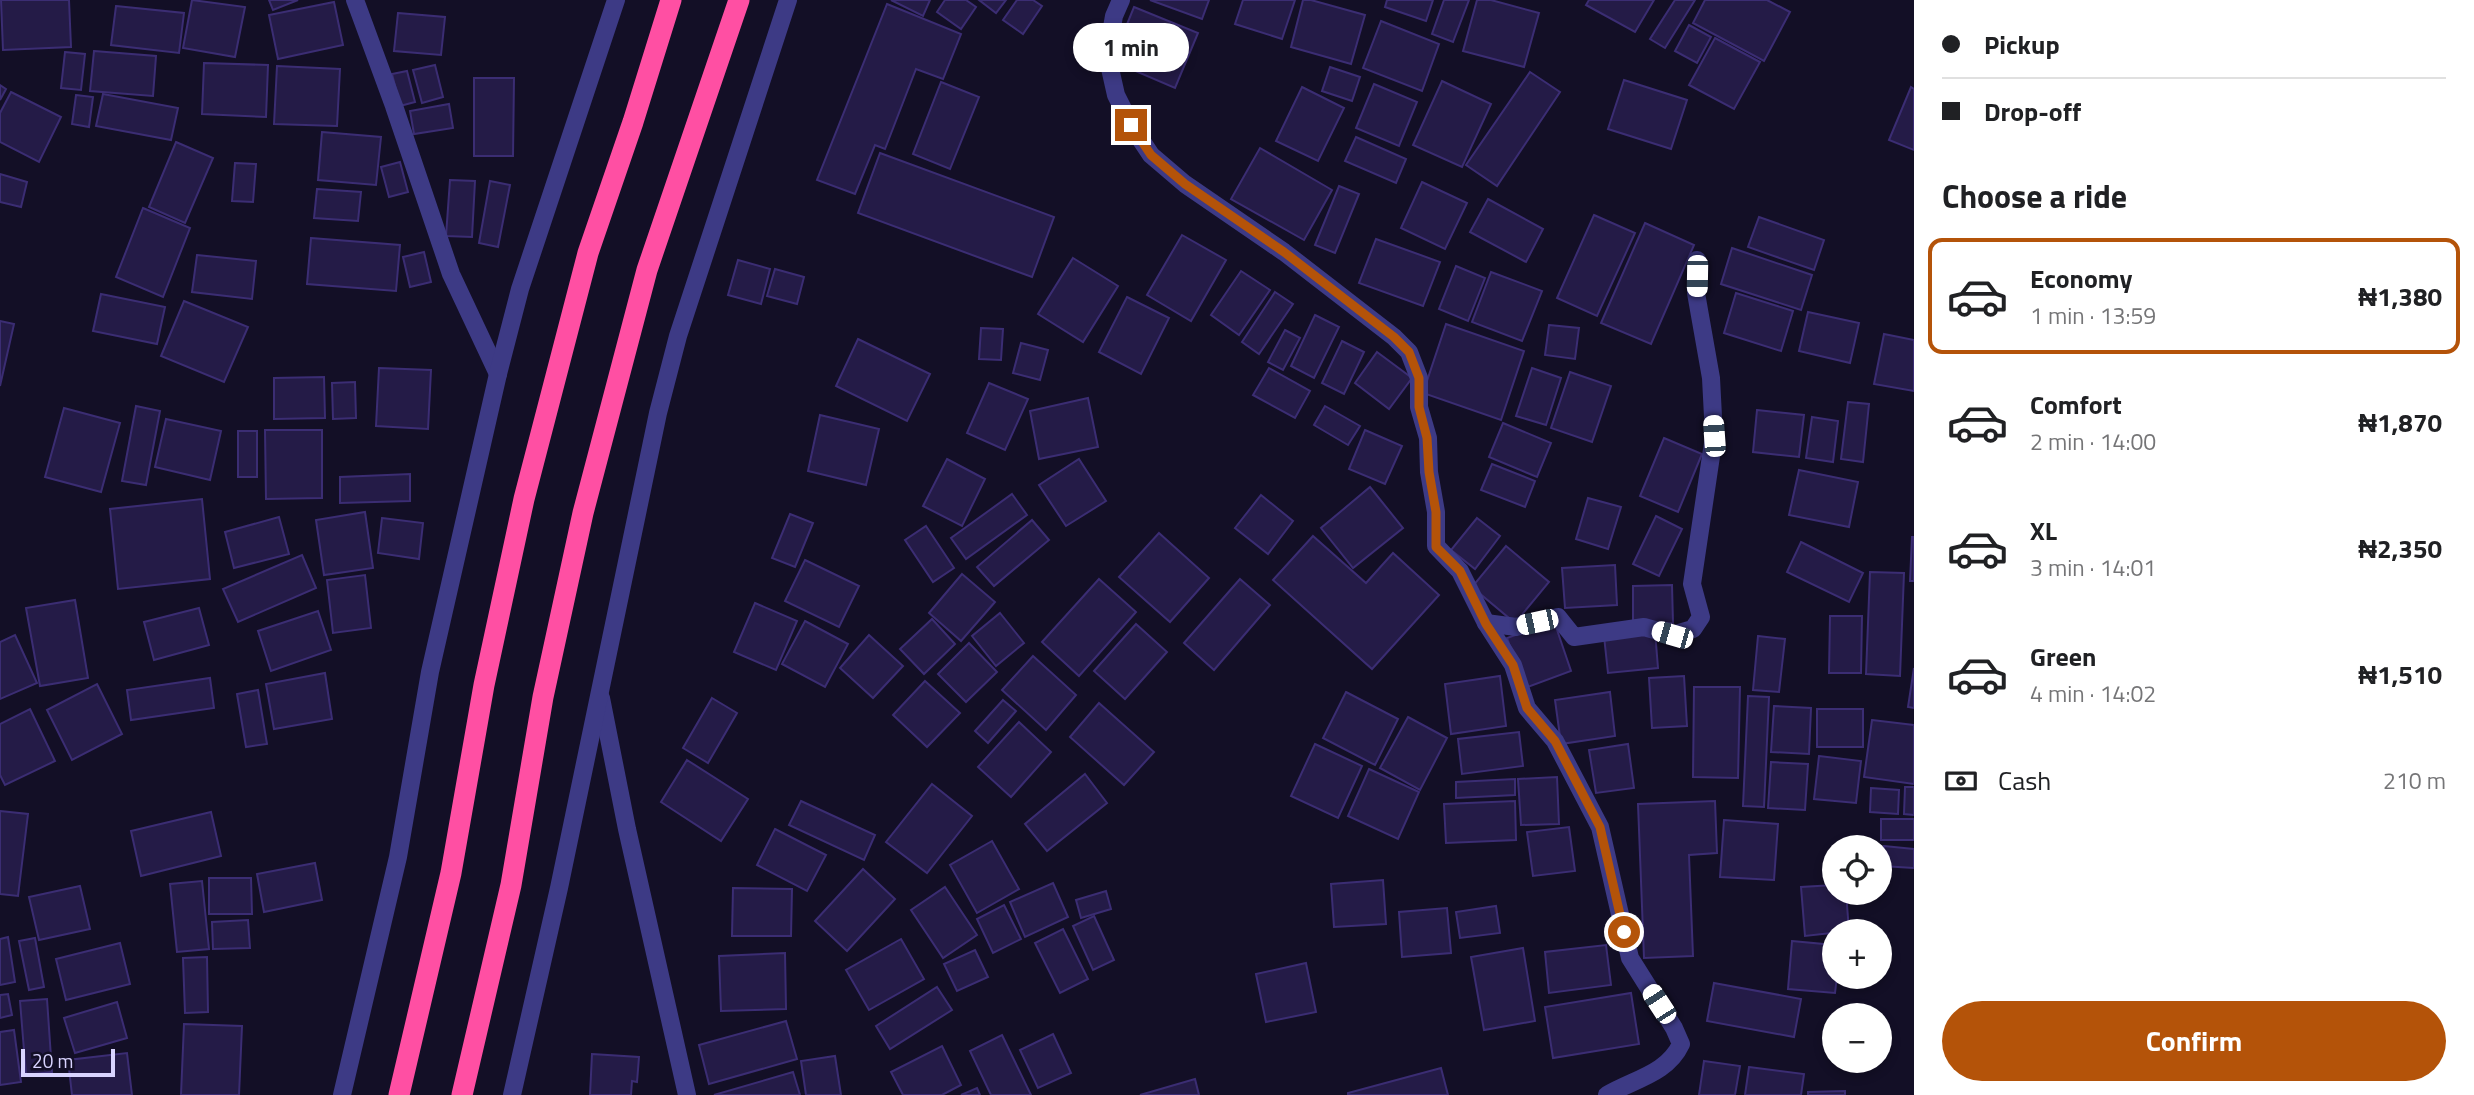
<!DOCTYPE html>
<meta charset="utf-8">
<style>
:root{--surface:#fff;--page:#f6f6f6;--text:#202124;--muted:#757577;--line:#e0e0e0;--accent:#b45309}
body{margin:0;font-family:"Titillium Web",sans-serif;background:var(--page);color:var(--text);height:100vh;display:flex;flex-direction:column;font-size:26px;white-space:nowrap}
*{box-sizing:border-box;margin:0}
p{font-size:23px;color:var(--muted)}
.icon{flex:none;width:38px;height:38px;fill:none;stroke:currentColor;stroke-width:2;stroke-linecap:round;stroke-linejoin:round}
.map{position:relative;flex:1;overflow:hidden}
.drawer{display:flex;flex-direction:column;background:var(--surface);width:560px}
.drawer>*{flex:none}
.banner{display:grid;align-content:center;height:154px;padding:0 28px;background:var(--surface)}
.tools{position:absolute;left:1822px;top:835px;display:grid;gap:14px}
.tools a{display:grid;place-items:center;width:70px;height:70px;border-radius:50%;background:var(--surface);box-shadow:0 4px 10px #0003;font-size:35px}
.scale{position:absolute;left:21px;bottom:18px;width:94px;box-sizing:border-box;padding-left:7px;border:4px solid #d9d4ff;border-top:0;font-size:19px;line-height:24px;white-space:nowrap;color:#d9d4ff;-webkit-text-stroke:5px #130f26;paint-order:stroke}
.end{position:absolute;width:32px;height:32px;margin:-16px;border:9px solid #b45309;background:#fff;box-shadow:0 0 0 4px #fff}
.from{border-radius:50%}
.bubble{position:absolute;height:49px;border-radius:24px;background:var(--surface);box-shadow:0 4px 10px #0003;font-size:23px;font-weight:700;line-height:49px;text-align:center}
.car{position:absolute;width:21px;height:42px;margin:-21px -10px;border-radius:9px;box-shadow:0 0 5px 2px #0007;background:linear-gradient(#fff 24%,#345 0 40%,#fff 0 76%,#345 0 86%,#fff 0)}
.banner b{display:flex;align-items:center;gap:24px;height:66px;font-size:26px}
.banner b+b{border-top:2px solid var(--line)}
.banner i{width:18px;height:18px;background:var(--text)}
ul{padding:0;list-style:none}
li{display:flex;align-items:center;gap:21px;height:116px;margin:0 14px 10px;padding:0 14px;border:4px solid transparent;border-radius:14px}
li div{flex:1}
li b{display:block;font-size:26px}
li em{font-style:normal;font-weight:700}
li.active{border-color:var(--accent)}
li>.icon{width:63px;height:63px;stroke-width:1.5}
h2{padding:0 28px;font-size:32px;line-height:84px}
.pay{display:flex;align-items:center;gap:18px;height:77px;padding:0 28px;font-size:26px}
.pay p{margin-inline-start:auto}
.button{display:flex;gap:14px;margin-top:auto;padding:14px 28px}
.button a{flex:1;height:80px;border-radius:42px;background:var(--accent);color:#fff;font-size:28px;font-weight:700;line-height:80px;text-align:center}
main{display:flex;flex:1;min-height:0}
.map>svg:first-child{display:block}
</style>
<main>
<div class="map">
<svg width="1914" height="1095" viewBox="0 0 1914 1095">
<rect width="100%" height="100%" fill="#130f26"/>
<g fill="#241b47" stroke="#3b2d73" stroke-width="2">
<path d="M1 0H69L71 47 3 50Z"/>
<path d="M192 0 245 7 235 57 183 48Z"/>
<path d="M269 0H298L273 10Z"/>
<path d="M891 0H930L923 16Z"/>
<path d="M945 0H966L976 7 961 29 937 12Z"/>
<path d="M979 0H1006L996 13Z"/>
<path d="M1017 0H1033L1042 6 1023 34 1003 20Z"/>
<path d="M1150 0H1209L1202 19Z"/>
<path d="M1243 0H1295L1282 39 1235 24Z"/>
<path d="M1303 0H1311L1365 15 1351 64 1291 47Z"/>
<path d="M1387 0H1433L1426 21 1385 7Z"/>
<path d="M1444 0H1469L1453 42 1432 34Z"/>
<path d="M1477 0H1491L1539 13 1524 67 1463 51Z"/>
<path d="M1589 0H1654L1635 32 1586 5Z"/>
<path d="M1675 0H1695L1665 48 1650 39Z"/>
<path d="M1705 0H1767L1790 12 1764 61 1693 23Z"/>
<path d="M334 2 343 45 278 59 269 15Z"/>
<path d="M887 4 961 34 943 79 916 69 885 149 875 145 855 194 817 180Z"/>
<path d="M116 6 184 13 179 53 111 45Z"/>
<path d="M1134 7 1198 33 1175 88 1112 61Z"/>
<path d="M398 13 445 17 441 55 394 51Z"/>
<path d="M1381 21 1439 44 1422 91 1363 68Z"/>
<path d="M1689 25 1711 37 1697 63 1675 51Z"/>
<path d="M1715 38 1760 62 1734 109 1689 85Z"/>
<path d="M94 51 156 56 153 96 90 91Z"/>
<path d="M65 52 85 54 81 90 61 88Z"/>
<path d="M204 63 268 65 266 117 202 114Z"/>
<path d="M435 65 443 97 422 103 413 70Z"/>
<path d="M277 66 340 69 337 126 274 124Z"/>
<path d="M1330 67 1360 77 1352 101 1322 91Z"/>
<path d="M407 71 415 102 400 106 392 74Z"/>
<path d="M1530 72 1560 92 1497 186 1466 165Z"/>
<path d="M474 78H514L513 156H474Z"/>
<path d="M1624 80 1687 100 1671 149 1608 129Z"/>
<path d="M1442 81 1491 104 1462 167 1413 145Z"/>
<path d="M941 82 979 97 950 169 913 154Z"/>
<path d="M1374 84 1417 102 1399 146 1356 128Z"/>
<path d="M0 85 6 89 0 100Z"/>
<path d="M1302 87 1344 108 1318 161 1276 141Z"/>
<path d="M1911 87 1914 89V150L1889 140Z"/>
<path d="M11 92 61 117 39 162 0 142V113Z"/>
<path d="M103 94 178 108 171 140 96 126Z"/>
<path d="M76 95 93 97 89 127 72 124Z"/>
<path d="M449 104 453 128 414 134 410 111Z"/>
<path d="M322 132 381 137 376 185 318 180Z"/>
<path d="M1356 137 1406 159 1396 183 1345 161Z"/>
<path d="M176 142 213 158 185 223 149 207Z"/>
<path d="M1260 148 1332 190 1304 240 1231 199Z"/>
<path d="M880 153 1054 217 1032 277 858 213Z"/>
<path d="M400 162 408 192 389 197 381 167Z"/>
<path d="M235 163 256 164 253 202 232 201Z"/>
<path d="M0 174 27 182 21 207 0 202Z"/>
<path d="M450 180 475 181 472 237 446 236Z"/>
<path d="M490 181 510 185 498 247 479 243Z"/>
<path d="M1422 182 1467 203 1445 249 1401 228Z"/>
<path d="M1339 186 1359 194 1335 253 1315 245Z"/>
<path d="M317 189 361 192 358 221 314 218Z"/>
<path d="M1488 199 1543 229 1526 262 1470 232Z"/>
<path d="M143 208 190 228 163 297 116 277Z"/>
<path d="M1594 215 1635 233 1597 316 1557 298Z"/>
<path d="M1759 217 1824 240 1814 270 1748 247Z"/>
<path d="M1645 223 1694 245 1651 344 1601 323Z"/>
<path d="M1182 235 1226 260 1191 321 1147 295Z"/>
<path d="M311 238 400 245 396 291 307 284Z"/>
<path d="M1376 239 1440 262 1423 306 1359 283Z"/>
<path d="M1732 248 1812 275 1801 310 1721 284Z"/>
<path d="M424 252 431 282 410 287 403 257Z"/>
<path d="M197 255 256 261 252 299 192 292Z"/>
<path d="M1073 258 1118 286 1083 342 1038 314Z"/>
<path d="M738 260 770 269 761 304 728 295Z"/>
<path d="M1456 266 1485 278 1468 321 1439 309Z"/>
<path d="M775 269 804 277 797 304 767 296Z"/>
<path d="M1241 271 1270 290 1239 335 1211 315Z"/>
<path d="M1491 272 1542 291 1522 341 1472 322Z"/>
<path d="M1275 292 1293 304 1259 354 1242 342Z"/>
<path d="M1736 293 1793 311 1781 351 1724 333Z"/>
<path d="M101 294 165 307 157 344 93 331Z"/>
<path d="M1127 297 1169 318 1141 374 1099 352Z"/>
<path d="M184 301 248 327 224 382 161 356Z"/>
<path d="M1808 312 1859 323 1850 363 1799 351Z"/>
<path d="M1315 315 1339 327 1314 378 1291 366Z"/>
<path d="M0 321 14 324 0 386Z"/>
<path d="M1446 324 1524 351 1501 420 1423 393Z"/>
<path d="M1549 325 1579 328 1575 359 1545 355Z"/>
<path d="M981 328 1003 329 1001 360 979 359Z"/>
<path d="M1285 330 1300 338 1283 370 1268 362Z"/>
<path d="M1884 334 1914 340V391L1874 384Z"/>
<path d="M858 339 930 374 907 421 836 386Z"/>
<path d="M1342 341 1364 352 1344 394 1322 383Z"/>
<path d="M1021 343 1048 350 1040 380 1013 373Z"/>
<path d="M1377 352 1412 378 1389 409 1355 383Z"/>
<path d="M379 368 431 370 428 429 376 426Z"/>
<path d="M1269 368 1310 391 1295 418 1253 395Z"/>
<path d="M1532 368 1561 378 1546 425 1516 416Z"/>
<path d="M1570 372 1611 386 1592 442 1551 428Z"/>
<path d="M324 377 325 418 274 419V378Z"/>
<path d="M355 382 356 418 333 419 332 383Z"/>
<path d="M989 383 1028 399 1005 450 967 433Z"/>
<path d="M1088 398 1098 447 1039 459 1030 411Z"/>
<path d="M1848 402 1869 404 1863 462 1841 459Z"/>
<path d="M136 406 160 411 146 485 122 481Z"/>
<path d="M1325 406 1360 426 1348 445 1314 425Z"/>
<path d="M64 408 120 423 101 492 45 477Z"/>
<path d="M1757 410 1804 415 1799 457 1753 452Z"/>
<path d="M820 415 879 429 866 485 808 471Z"/>
<path d="M1812 417 1838 421 1833 462 1806 458Z"/>
<path d="M166 419 221 431 210 480 155 467Z"/>
<path d="M1503 423 1551 443 1537 477 1489 457Z"/>
<path d="M265 430H322V498L266 499Z"/>
<path d="M1365 430 1402 446 1385 484 1349 469Z"/>
<rect x="238" y="431" width="19" height="46"/>
<path d="M1664 438 1702 454 1678 512 1640 496Z"/>
<path d="M947 459 985 479 962 526 923 506Z"/>
<path d="M1079 459 1106 501 1066 526 1039 485Z"/>
<path d="M1492 464 1535 481 1525 507 1481 490Z"/>
<path d="M1799 470 1858 482 1849 527 1789 515Z"/>
<path d="M410 474V501L340 503V477Z"/>
<path d="M1370 487 1403 528 1353 568 1321 528Z"/>
<path d="M1012 494 1027 515 966 559 951 538Z"/>
<path d="M1261 495 1293 521 1268 554 1235 528Z"/>
<path d="M1588 498 1621 507 1608 549 1576 539Z"/>
<path d="M202 499 210 579 118 589 110 509Z"/>
<path d="M365 512 373 568 324 575 316 520Z"/>
<path d="M790 514 813 523 795 567 772 558Z"/>
<path d="M1656 516 1682 529 1659 576 1633 564Z"/>
<path d="M279 517 289 554 234 568 225 532Z"/>
<path d="M382 518 423 523 419 559 378 553Z"/>
<path d="M1477 518 1500 536 1475 569 1451 550Z"/>
<path d="M1032 520 1049 540 994 586 977 567Z"/>
<path d="M926 526 954 568 933 582 905 540Z"/>
<path d="M1159 533 1209 578 1170 622 1119 577Z"/>
<path d="M1313 536 1366 583 1393 553 1439 595 1372 669 1273 580Z"/>
<path d="M1912 537H1914V581H1910Z"/>
<path d="M1801 542 1863 573 1849 602 1787 572Z"/>
<path d="M1506 546 1549 582 1515 623 1472 587Z"/>
<path d="M302 555 316 588 238 622 223 589Z"/>
<path d="M805 560 859 586 839 627 785 601Z"/>
<path d="M1615 565 1617 605 1565 608 1562 568Z"/>
<path d="M1870 572 1904 573 1900 676 1866 674Z"/>
<path d="M962 574 995 602 961 641 929 613Z"/>
<path d="M365 575 371 628 333 633 327 580Z"/>
<path d="M1099 579 1136 612 1079 676 1042 642Z"/>
<path d="M1240 579 1270 605 1214 670 1184 643Z"/>
<path d="M1672 585 1673 623H1633V586Z"/>
<path d="M75 600 88 678 40 686 26 608Z"/>
<path d="M755 603 797 621 776 670 734 652Z"/>
<path d="M199 608 209 645 154 660 144 622Z"/>
<path d="M318 611 331 650 271 671 258 631Z"/>
<path d="M1000 613 1024 643 996 666 972 636Z"/>
<path d="M1830 616H1862L1861 673H1829Z"/>
<path d="M932 619 955 644 924 674 900 649Z"/>
<path d="M805 621 848 644 825 687 782 664Z"/>
<path d="M1554 621 1571 671 1525 688 1507 638Z"/>
<path d="M1136 624 1167 652 1125 699 1094 671Z"/>
<path d="M1655 631 1658 668 1608 673 1604 636Z"/>
<path d="M15 635 37 683 0 699V642Z"/>
<path d="M869 635 903 666 873 698 840 668Z"/>
<path d="M1758 636 1785 639 1779 692 1753 690Z"/>
<path d="M969 643 997 672 966 702 938 674Z"/>
<path d="M1033 656 1076 695 1046 730 1002 690Z"/>
<path d="M1914 668V708L1908 707Z"/>
<path d="M325 673 332 719 274 729 266 684Z"/>
<path d="M1500 676 1506 726 1451 734 1445 684Z"/>
<path d="M1684 676 1687 726 1652 728 1649 678Z"/>
<path d="M210 678 214 708 131 720 127 690Z"/>
<path d="M925 681 960 713 927 747 893 715Z"/>
<path d="M97 684 122 734 72 760 47 710Z"/>
<path d="M1694 687H1740L1738 778 1693 777Z"/>
<path d="M258 690 267 744 246 747 237 694Z"/>
<path d="M1346 692 1398 719 1375 765 1323 738Z"/>
<path d="M1610 692 1615 736 1561 744 1555 700Z"/>
<path d="M1748 696 1769 697 1764 807 1743 806Z"/>
<path d="M712 698 737 713 708 763 683 748Z"/>
<path d="M1003 700 1016 711 988 743 975 731Z"/>
<path d="M1099 703 1154 752 1124 785 1070 737Z"/>
<path d="M1774 706 1811 708 1809 754 1771 752Z"/>
<path d="M30 709 55 761 5 785 0 775V724Z"/>
<rect x="1817" y="709" width="46" height="38"/>
<path d="M1408 717 1447 738 1420 790 1380 768Z"/>
<path d="M1872 720 1914 725V784L1864 777Z"/>
<path d="M1019 722 1051 752 1011 797 978 767Z"/>
<path d="M1519 732 1523 766 1462 774 1458 739Z"/>
<path d="M1315 744 1362 766 1338 818 1291 796Z"/>
<path d="M1628 744 1634 788 1596 793 1589 750Z"/>
<path d="M1819 756 1861 761 1856 803 1814 799Z"/>
<path d="M687 760 748 799 721 841 661 802Z"/>
<path d="M1771 762 1808 764 1805 810 1768 808Z"/>
<path d="M1369 769 1419 792 1398 839 1348 816Z"/>
<path d="M1085 774 1107 803 1047 851 1025 824Z"/>
<path d="M1557 777 1559 824 1521 825 1518 779Z"/>
<path d="M1515 779V795L1456 798V782Z"/>
<path d="M932 784 972 816 927 873 886 842Z"/>
<path d="M1905 787H1914V815L1904 814Z"/>
<path d="M1871 788 1899 790 1898 814 1870 812Z"/>
<path d="M801 801 875 835 864 860 789 825Z"/>
<path d="M1515 801 1516 840 1446 843 1444 804Z"/>
<path d="M1715 801 1717 853 1689 855 1693 956 1644 958 1638 804Z"/>
<path d="M0 811 28 814 18 896 0 894Z"/>
<path d="M211 812 221 856 141 876 131 831Z"/>
<rect x="1881" y="819" width="33" height="21"/>
<path d="M1724 820 1778 824 1774 880 1720 877Z"/>
<path d="M1569 827 1575 871 1533 876 1527 832Z"/>
<path d="M775 829 826 855 807 891 757 865Z"/>
<path d="M992 841 1019 889 977 913 950 865Z"/>
<path d="M1884 846 1914 849V868L1882 866Z"/>
<path d="M315 863 322 900 264 912 257 874Z"/>
<path d="M863 869 895 899 847 951 815 921Z"/>
<path d="M209 878H251L252 914H209Z"/>
<path d="M1383 880 1386 924 1334 927 1331 884Z"/>
<path d="M202 881 209 949 177 952 170 884Z"/>
<path d="M1053 883 1068 917 1025 937 1010 902Z"/>
<path d="M1834 885V892H1846L1849 931 1805 936 1801 887Z"/>
<path d="M80 886 90 929 39 940 29 897Z"/>
<path d="M945 887 977 935 943 958 911 910Z"/>
<path d="M733 888 792 889 791 936H732Z"/>
<path d="M1106 891 1111 909 1081 918 1076 900Z"/>
<path d="M1004 905 1021 939 993 953 977 919Z"/>
<path d="M1496 906 1500 933 1460 938 1456 912Z"/>
<path d="M1447 908 1451 953 1402 957 1399 912Z"/>
<path d="M1094 916 1114 960 1093 970 1073 926Z"/>
<path d="M248 920 250 948 213 949 212 922Z"/>
<path d="M1063 929 1088 979 1060 993 1035 943Z"/>
<path d="M8 937 15 982 0 985V939Z"/>
<path d="M35 938 44 987 29 990 19 941Z"/>
<path d="M901 939 924 979 869 1010 846 970Z"/>
<path d="M1792 941 1834 945V976H1837L1835 993 1788 989Z"/>
<path d="M120 943 130 984 66 1000 56 959Z"/>
<path d="M1606 945 1611 985 1549 993 1545 952Z"/>
<path d="M1523 948 1535 1021 1484 1030 1471 957Z"/>
<path d="M975 950 988 977 957 991 944 964Z"/>
<path d="M785 953 786 1009 721 1011 719 956Z"/>
<path d="M207 957 208 1012 185 1013 183 958Z"/>
<path d="M1306 963 1316 1012 1266 1022 1256 974Z"/>
<path d="M1714 983 1801 999 1794 1037 1707 1021Z"/>
<path d="M937 987 952 1010 890 1049 876 1026Z"/>
<path d="M1631 993 1639 1044 1553 1058 1545 1007Z"/>
<path d="M8 994 12 1015 0 1018V995Z"/>
<path d="M47 999 52 1072 26 1075 20 1001Z"/>
<path d="M117 1002 127 1038 75 1053 64 1018Z"/>
<path d="M786 1021 797 1059 709 1084 699 1045Z"/>
<path d="M184 1024 242 1026 239 1095H181Z"/>
<path d="M14 1030 21 1082 0 1085V1032Z"/>
<path d="M1053 1034 1071 1073 1038 1088 1020 1050Z"/>
<path d="M1002 1035 1031 1095H991L970 1051Z"/>
<path d="M942 1046 961 1085 942 1095H903L891 1072Z"/>
<path d="M127 1053 132 1095H72L68 1060Z"/>
<path d="M592 1054 639 1057 637 1082 632 1081 631 1095H590Z"/>
<path d="M835 1056 841 1095H806L801 1061Z"/>
<path d="M1704 1061 1740 1066 1735 1095H1699Z"/>
<path d="M1749 1067 1804 1074 1801 1095H1745Z"/>
<path d="M1441 1068 1448 1095H1348V1093Z"/>
<path d="M793 1072 800 1095H714Z"/>
<path d="M1195 1079 1199 1095H1140Z"/>
<path d="M977 1088 980 1095H961Z"/>
<path d="M1845 1091V1095H1808V1092Z"/>
</g>
<g fill="none" stroke-linecap="round" stroke-linejoin="round">
<g stroke="#3d3a85" stroke-width="18">
<path d="M355 0 394 106 451 274 498 374"/>
<path d="M1121 0 1114 16 1107 55 1116 95 1131 125 1151 155 1185 184 1284 252 1394 337 1409 352 1419 378V407L1428 438 1429 472 1436 512V546L1460 571 1486 623 1513 665 1527 708 1555 741 1600 827 1630 958 1674 1028 1681 1044C1667 1074 1634 1079 1607 1095"/>
<path d="M1486 623 1516 627 1558 617 1574 637 1644 627 1672 635 1693 629 1701 617 1692 584 1714 436 1711 378 1696 293 1697 260"/>
<path d="M601 698 627 829 687 1095"/>
<path d="M342 1095 398 857 430 672 498 374 520 289 616 0"/>
<path d="M512 1095 559 888 658 413 678 336 788 0"/>
</g>
<g stroke="#ff4fa3" stroke-width="21">
<path d="M399 1095 451 873 484 685 524 499 588 253 633 122 671 0"/>
<path d="M462 1095 511 885 543 697 583 513 647 270 739 0"/>
</g>
</g>
<g fill="none" stroke-linecap="round" stroke-linejoin="round">
<path stroke="#b45309" stroke-width="9" d="M1131 125 1151 155 1185 184 1284 252 1394 337 1409 352 1419 378V407L1427 438 1429 472 1436 512V547L1460 571 1486 624 1513 665 1527 708 1555 741 1600 827 1624 932"/>
</g>
</svg>
<div class="tools">
<a><svg class="icon" aria-label="locate" viewBox="0 0 24 24"><circle cx="12" cy="12" r="6"/><path d="M12 2v4M12 18v4M2 12h4M18 12h4"/></svg></a>
<a>+</a>
<a>−</a>
</div>
<div class="scale">20 m</div>
<i class="end from" style="left:1624px;top:932px"></i>
<i class="end" style="left:1131px;top:125px"></i>
<div class="bubble" style="left:1073px;top:23px;width:116px">1 min</div>
<i class="car" style="left:1697px;top:276px;rotate:181deg"></i>
<i class="car" style="left:1714px;top:436px;rotate:356deg"></i>
<i class="car" style="left:1537px;top:622px;rotate:258deg"></i>
<i class="car" style="left:1672px;top:635px;rotate:286deg"></i>
<i class="car" style="left:1659px;top:1004px;rotate:327deg"></i>
</div>
<section class="drawer">
<div class="banner">
<b><i class="from"></i>Pickup</b>
<b><i></i>Drop-off</b>
</div>
<h2>Choose a ride</h2>
<ul>
<li class="active"><svg class="icon" aria-label="car" viewBox="0 0 24 24"><path d="M5 17H2v-5l4-1 3-4h7l3 4 3 1v5h-3M9 17h6M6 11h13"/><circle cx="7" cy="17" r="2"/><circle cx="17" cy="17" r="2"/></svg><div><b>Economy</b><p>1 min · 13:59</p></div><em>₦1,380</em></li>
<li><svg class="icon" aria-label="car" viewBox="0 0 24 24"><path d="M5 17H2v-5l4-1 3-4h7l3 4 3 1v5h-3M9 17h6M6 11h13"/><circle cx="7" cy="17" r="2"/><circle cx="17" cy="17" r="2"/></svg><div><b>Comfort</b><p>2 min · 14:00</p></div><em>₦1,870</em></li>
<li><svg class="icon" aria-label="car" viewBox="0 0 24 24"><path d="M5 17H2v-5l4-1 3-4h7l3 4 3 1v5h-3M9 17h6M6 11h13"/><circle cx="7" cy="17" r="2"/><circle cx="17" cy="17" r="2"/></svg><div><b>XL</b><p>3 min · 14:01</p></div><em>₦2,350</em></li>
<li><svg class="icon" aria-label="car" viewBox="0 0 24 24"><path d="M5 17H2v-5l4-1 3-4h7l3 4 3 1v5h-3M9 17h6M6 11h13"/><circle cx="7" cy="17" r="2"/><circle cx="17" cy="17" r="2"/></svg><div><b>Green</b><p>4 min · 14:02</p></div><em>₦1,510</em></li>
</ul>
<div class="pay"><svg class="icon" aria-label="cash" viewBox="0 0 24 24"><path d="M3 7h18v10H3z"/><circle cx="12" cy="12" r="2"/></svg>Cash<p>210 m</p></div>
<div class="button"><a>Confirm</a></div>
</section>
</main>
